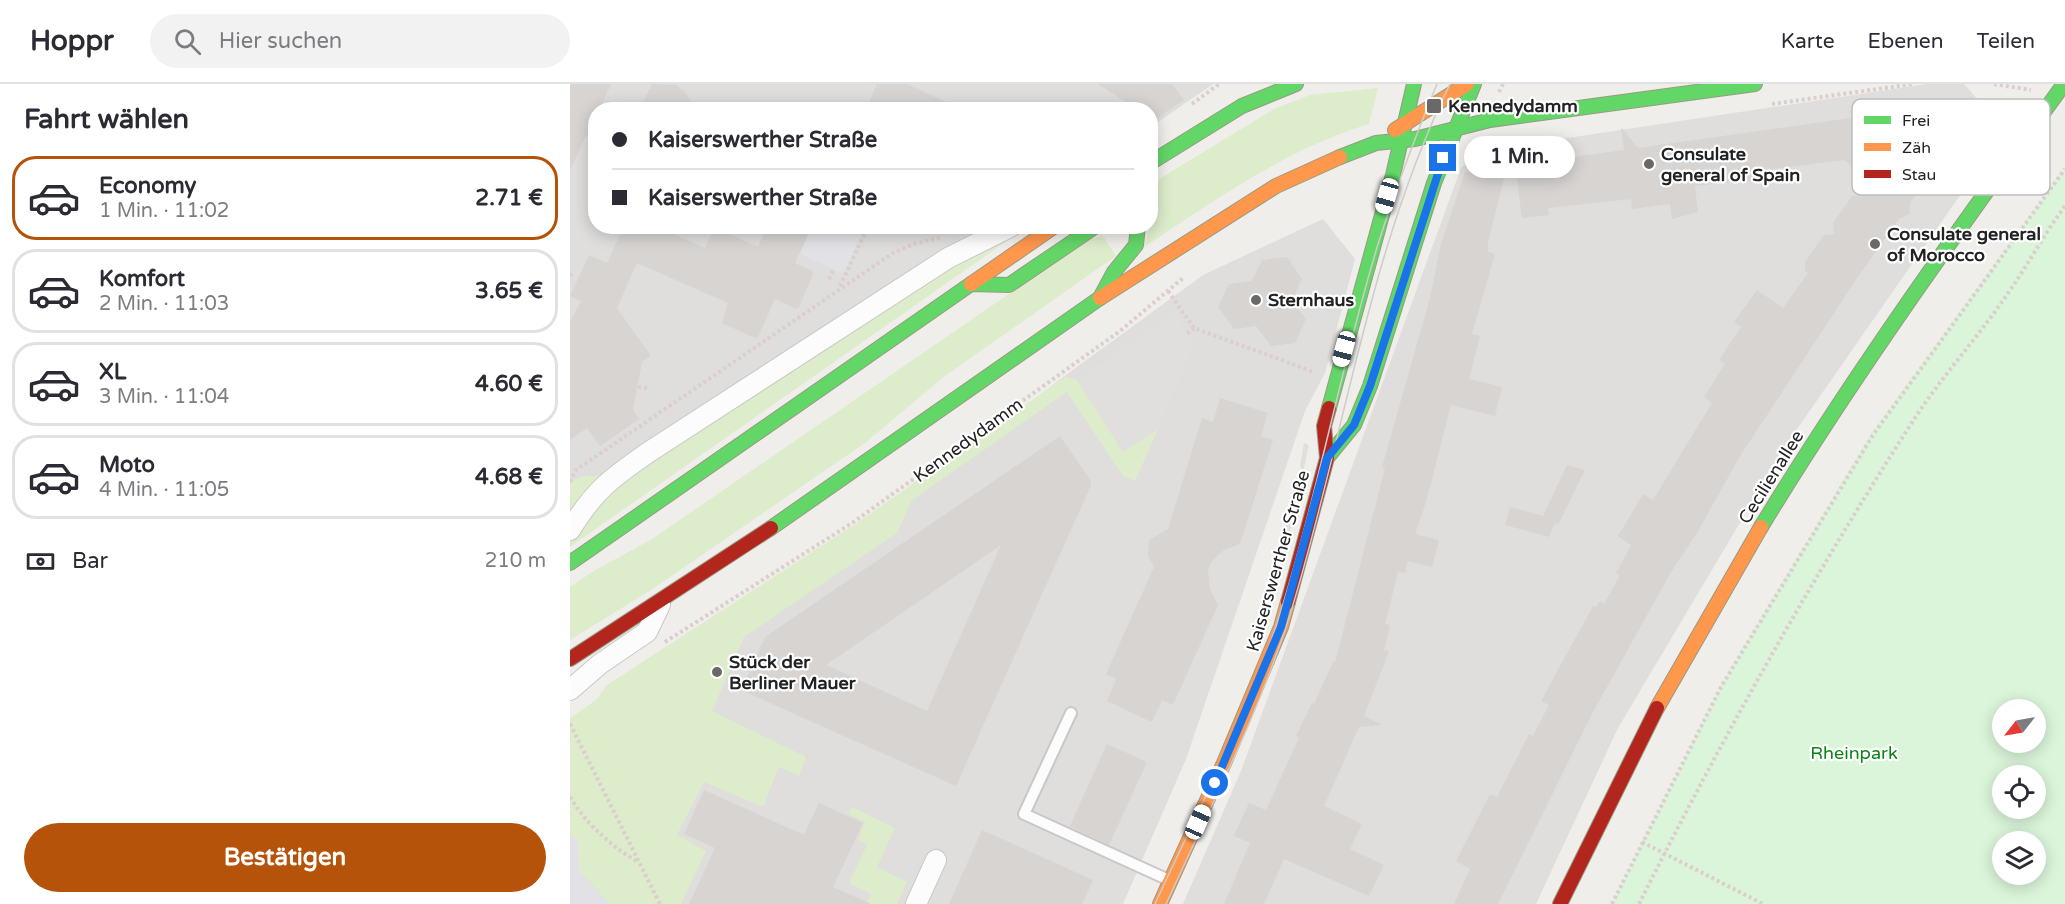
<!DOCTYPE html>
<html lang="de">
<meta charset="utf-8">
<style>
:root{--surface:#fff;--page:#f2f2f3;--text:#2b2b33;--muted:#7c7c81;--line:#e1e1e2;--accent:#b45309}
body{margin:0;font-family:"Varela Round",sans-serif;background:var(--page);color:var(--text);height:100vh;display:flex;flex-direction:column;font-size:22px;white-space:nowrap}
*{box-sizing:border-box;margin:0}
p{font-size:20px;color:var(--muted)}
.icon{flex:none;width:33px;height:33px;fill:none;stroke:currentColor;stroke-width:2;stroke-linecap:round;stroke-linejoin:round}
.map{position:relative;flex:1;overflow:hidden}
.drawer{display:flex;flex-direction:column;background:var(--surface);width:570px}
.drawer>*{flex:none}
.guide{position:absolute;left:18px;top:18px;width:570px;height:132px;border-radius:24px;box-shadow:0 3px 15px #0003;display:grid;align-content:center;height:132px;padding:0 24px;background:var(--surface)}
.needle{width:39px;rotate:239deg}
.tools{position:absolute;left:1422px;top:615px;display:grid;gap:12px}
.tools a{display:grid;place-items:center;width:54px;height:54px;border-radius:50%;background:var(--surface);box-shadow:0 3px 15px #0003;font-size:30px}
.end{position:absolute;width:27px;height:27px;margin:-14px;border:8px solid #1a73e8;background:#fff;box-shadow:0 0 0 3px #fff}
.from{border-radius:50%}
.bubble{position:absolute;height:42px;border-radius:21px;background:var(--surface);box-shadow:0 3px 15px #0003;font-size:20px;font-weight:700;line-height:42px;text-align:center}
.car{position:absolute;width:18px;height:36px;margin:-18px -9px;border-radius:8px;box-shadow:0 0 4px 2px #0007;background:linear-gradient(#fff 24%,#345 0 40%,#fff 0 76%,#345 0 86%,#fff 0)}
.guide b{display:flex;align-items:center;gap:21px;height:57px;font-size:22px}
.guide b+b{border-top:2px solid var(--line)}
.guide i{width:15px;height:15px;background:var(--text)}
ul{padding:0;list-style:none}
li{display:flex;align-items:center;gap:18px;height:84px;margin:0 12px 9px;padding:0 12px;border:3px solid var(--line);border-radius:24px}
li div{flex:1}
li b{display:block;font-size:22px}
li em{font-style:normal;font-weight:700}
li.selected{border-color:var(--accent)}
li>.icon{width:54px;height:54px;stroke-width:1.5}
h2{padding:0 24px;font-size:27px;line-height:72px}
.pay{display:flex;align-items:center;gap:15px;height:66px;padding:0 24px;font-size:22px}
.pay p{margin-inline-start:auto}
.action{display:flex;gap:12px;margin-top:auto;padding:12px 24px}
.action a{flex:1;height:69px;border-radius:36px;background:var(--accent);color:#fff;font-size:24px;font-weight:700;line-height:69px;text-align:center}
header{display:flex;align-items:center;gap:36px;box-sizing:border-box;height:84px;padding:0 30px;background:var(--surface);border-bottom:2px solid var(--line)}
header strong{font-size:28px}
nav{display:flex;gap:33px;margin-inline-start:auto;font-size:21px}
.search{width:420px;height:54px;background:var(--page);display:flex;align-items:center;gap:15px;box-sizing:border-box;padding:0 21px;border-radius:33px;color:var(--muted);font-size:22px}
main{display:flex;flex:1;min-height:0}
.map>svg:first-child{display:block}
</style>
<header>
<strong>Hoppr</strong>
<div class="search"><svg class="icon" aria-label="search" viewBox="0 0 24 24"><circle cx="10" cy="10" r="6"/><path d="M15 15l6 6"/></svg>Hier suchen</div>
<nav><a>Karte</a><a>Ebenen</a><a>Teilen</a></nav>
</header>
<main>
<section class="drawer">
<h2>Fahrt wählen</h2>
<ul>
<li class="selected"><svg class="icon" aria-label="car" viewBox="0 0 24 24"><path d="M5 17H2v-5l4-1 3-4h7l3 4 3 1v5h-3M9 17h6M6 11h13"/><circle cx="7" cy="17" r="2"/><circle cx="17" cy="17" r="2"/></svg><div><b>Economy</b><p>1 Min. · 11:02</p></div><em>2.71 €</em></li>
<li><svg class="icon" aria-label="car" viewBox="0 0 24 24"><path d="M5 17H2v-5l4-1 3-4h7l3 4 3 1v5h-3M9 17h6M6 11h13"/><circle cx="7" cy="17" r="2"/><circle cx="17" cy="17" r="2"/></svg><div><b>Komfort</b><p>2 Min. · 11:03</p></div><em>3.65 €</em></li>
<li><svg class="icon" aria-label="car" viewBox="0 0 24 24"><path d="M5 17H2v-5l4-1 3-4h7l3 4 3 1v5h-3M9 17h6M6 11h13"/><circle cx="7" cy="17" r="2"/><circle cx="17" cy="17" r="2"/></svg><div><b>XL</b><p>3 Min. · 11:04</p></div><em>4.60 €</em></li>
<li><svg class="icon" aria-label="car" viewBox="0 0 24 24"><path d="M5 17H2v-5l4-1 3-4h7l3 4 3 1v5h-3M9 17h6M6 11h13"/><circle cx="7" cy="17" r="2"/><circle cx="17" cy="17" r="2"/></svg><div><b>Moto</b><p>4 Min. · 11:05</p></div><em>4.68 €</em></li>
</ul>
<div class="pay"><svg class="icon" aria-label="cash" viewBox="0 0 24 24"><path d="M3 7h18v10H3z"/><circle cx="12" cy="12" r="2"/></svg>Bar<p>210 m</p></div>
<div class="action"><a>Bestätigen</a></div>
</section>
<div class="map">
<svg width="1495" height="820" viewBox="0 0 1495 820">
<rect width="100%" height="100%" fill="#f0eeeb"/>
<g fill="#dfdedc">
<path d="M0 0H643L581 43 580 26H26V142L438 143 0 446Z"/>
<path d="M1357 0H1394L1417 26 1418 71 1218 358 1048 644 966 820H613L671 687 891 84 911 67Z"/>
<path d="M753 135 785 175 755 289 735 327 616 675 553 820H3L77 608 500 288 633 191Z"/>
</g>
<g fill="#ddeccb">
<path d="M808 4 799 40C716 65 646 116 574 163L580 142 581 100 704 25 740 11Z"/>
<path d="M533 152 546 172 375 292 295 359 81 506 0 556V503L22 488 82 455 519 155Z"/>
<path d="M441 154 0 463V399C15 388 30 392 47 396L427 155Z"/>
<path d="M495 293 507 296 553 368 588 345 565 397 553 392 497 308 342 416 327 449 174 553 142 627 236 673 229 692 209 683 193 723 134 698 107 751 136 767 111 820H40L10 788 8 758 0 749V634L26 616 37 601 284 441Z"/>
<path d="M282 723 325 744 307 783 337 798 327 820H296L301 810 279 799 297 761 288 756 295 738 279 730Z"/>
</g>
<path fill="#daf5da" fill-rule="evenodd" d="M1495 83V820H1041L1150 603 1301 349ZM1432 626H1466V658H1432ZM1432 692H1466V724H1432ZM1432 758H1466V790H1432Z"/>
<g fill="#e0dfde">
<path d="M603 228 625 259 588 345 553 368 507 296Z"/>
<path d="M734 359 739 361 713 479 708 477 727 392 732 385 730 382Z"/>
</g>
<g fill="#e2e1e5">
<path d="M242 143H277L292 149 274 190 230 170Z"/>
<path d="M0 749 8 758 10 788 40 820H0Z"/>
</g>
<g fill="#d7d4d2" fill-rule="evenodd">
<path d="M0 0H41L29 26H26V57L16 52 0 86Z"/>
<path d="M82 0 106 1 116 9 125 26H69Z"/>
<path d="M307 0H337L394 26H296Z"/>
<path d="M528 0H602L614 16 580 39V26H543L556 18Z"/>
<path d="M1348 24 1391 56 1379 80 1360 98 1357 96 1341 117 1339 130 1329 135 1287 194 1170 372 1127 449 1101 488 1022 630 928 820H884L900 785 886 777 920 710 927 713 959 650 963 652 979 621 971 617 1023 522 1026 523 1030 517 1034 520 1050 491 1046 489 1061 461 1048 452 1073 410 1083 416 1142 319 1134 313 1155 280 1149 276 1171 243 1164 238 1187 206 1213 224 1238 189 1235 186V178L1254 151 1264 150 1263 139 1282 112 1315 109 1274 76 1195 86 1186 99 1175 96 1125 102 1128 128 1102 135 1100 120 1062 125 1061 115 978 124 979 131 952 134 945 81 1054 66 1051 43 1068 64 1310 30 1312 41 1343 31Z"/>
<path d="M937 82 918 159V168L925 170 902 250 910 252 899 295 932 303 925 332 881 321 856 418 845 450 869 456 862 483 837 477 835 489 828 488 815 540 820 541 814 566 819 567 794 632 812 641 789 643 754 722 792 740 780 765 814 781 799 812 714 775 694 820H654L680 759 664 752 679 719 696 726 729 654 726 652 742 619 744 620 763 578 765 579 815 384 812 383 860 214 871 160 895 88Z"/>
<path d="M54 142H86L135 164 144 143 188 163 197 142H242L225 179 242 187 243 190 229 223 226 225 205 215 188 253 185 254 152 239 158 219 67 179 47 224 81 272 72 278 63 326 69 335 30 362 17 344 0 356V237L11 217 0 212 19 171 37 179Z"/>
<path d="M717 173 732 195 722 216 736 235 725 259 701 262 686 242 664 245 648 223 659 200 682 197 692 176Z"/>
<path d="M650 314 698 329 691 352 703 356 670 460 654 466 641 478 638 485 640 505 648 521 603 621 592 616 582 638 537 617 546 595 536 590 584 483 578 472 579 456 598 445 632 334 643 338Z"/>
<path d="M490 352 521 397V401L386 702 171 606 195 553ZM431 461 357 627 256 581Z"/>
<path d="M997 381 1015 386 988 441 985 439 979 453 935 441 940 423 973 432Z"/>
<path d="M537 660 577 678 539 761 500 742Z"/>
<path d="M134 706 234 751 249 719 293 739 263 803 301 820H119L145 764 114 750Z"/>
<path d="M412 746 523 796 512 820H379Z"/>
</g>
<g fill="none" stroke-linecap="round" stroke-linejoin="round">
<defs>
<path id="lane" d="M501 629 454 730 601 797"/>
<g id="street">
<path d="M0 446C25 406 40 395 79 368L378 174 442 142"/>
<path d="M0 606 30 580 77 548 90 521"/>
<path d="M346 820 366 776"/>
</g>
<g id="fast">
<path d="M770 73 806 59 845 55 920 36 1185 0"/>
<path d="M580 79 672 22 726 0"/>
<path d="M759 324 823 91 844 0"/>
<path d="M757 374 784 341 800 302 864 99 904 0"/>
<path d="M1191 443C1284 290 1389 145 1494 0"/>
<path d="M201 444 530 214 544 188 566 161 568 142"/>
<path d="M0 479 401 200 439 201 526 142"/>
</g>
<g id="slow">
<path d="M825 46 897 0"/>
<path d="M401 200 485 142"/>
<path d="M530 214 706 102 770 73"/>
<path d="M1087 624 1191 443"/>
<path d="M590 820 654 679 711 543 718 518"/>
</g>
<g id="jam">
<path d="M718 518 757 374 754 342 759 324"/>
<path d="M0 575 201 444"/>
<path d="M990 820 1087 624"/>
</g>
</defs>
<use href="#lane" stroke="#c9c8c7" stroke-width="14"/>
<use href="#street" stroke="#c9c8c7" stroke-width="22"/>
<use href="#fast" stroke="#999a82" stroke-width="16"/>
<use href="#slow" stroke="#999a82" stroke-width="16"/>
<use href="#jam" stroke="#999a82" stroke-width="16"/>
<g stroke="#dccecd" stroke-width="4" stroke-dasharray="3 3" stroke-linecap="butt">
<path d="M1424 0 1461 6"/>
<path d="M929 8 933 0"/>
<path d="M622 20 649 0"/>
<path d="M1202 20 1343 0"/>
<path d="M0 192 2 188"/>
<path d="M259 195 264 185"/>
<path d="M270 202 295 149 282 142"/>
<path d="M598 207 624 244 744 288"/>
<path d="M617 249 624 244"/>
<path d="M68 303 77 304"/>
<path d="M0 398 6 386 323 169 344 160 370 154"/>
<path d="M95 558 282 439 550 247 613 194"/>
<path d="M0 640 90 820"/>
<path d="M0 713C17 741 41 762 68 778"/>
<path d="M1072 758 1193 820"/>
<path d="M1042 820 1151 603 1303 351 1495 85"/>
<path d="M1069 820C1151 656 1242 494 1341 340 1370 294 1408 254 1438 209 1458 181 1474 150 1495 122"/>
</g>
<use href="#lane" stroke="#fdfcfc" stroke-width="10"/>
<use href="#street" stroke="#fdfcfc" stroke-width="20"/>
<use href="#fast" stroke="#63d668" stroke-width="14"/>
<use href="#slow" stroke="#ff974d" stroke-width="14"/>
<use href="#jam" stroke="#b3261e" stroke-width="14"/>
<g stroke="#ccc" stroke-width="1.5">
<path d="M585 820C630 722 682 624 713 520 750 401 772 277 809 157 826 104 846 51 867 0"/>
<path d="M596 820C640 723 691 626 722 524 775 350 799 165 880 0"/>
</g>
</g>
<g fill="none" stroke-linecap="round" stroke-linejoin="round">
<path stroke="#1a73e8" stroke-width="8" d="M645 699 711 543 757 374 784 341 800 302 873 74"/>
</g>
<g fill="#6a6968" stroke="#fff" stroke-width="2">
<rect x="856" y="14" width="16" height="16" rx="3"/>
<circle cx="1079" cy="80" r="6"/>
<circle cx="1305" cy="160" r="6"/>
<circle cx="686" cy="216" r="6"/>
<circle cx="147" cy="588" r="6"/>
</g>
<g text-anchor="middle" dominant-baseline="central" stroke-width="4.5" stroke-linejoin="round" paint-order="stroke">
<g font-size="18" font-weight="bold" fill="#222" stroke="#fff" text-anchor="start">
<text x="878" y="22">Kennedydamm</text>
<text x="1091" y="70">Consulate<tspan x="1091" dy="21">general of Spain</tspan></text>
<text x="1317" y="150">Consulate general<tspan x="1317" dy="21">of Morocco</tspan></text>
<text x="698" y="216">Sternhaus</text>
<text x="159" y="578">Stück der<tspan x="159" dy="21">Berliner Mauer</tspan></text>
</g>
<g font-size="18" fill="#222" stroke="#fff">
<text transform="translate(398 356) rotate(-36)">Kennedydamm</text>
<text transform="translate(1201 393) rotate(-58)">Cecilienallee</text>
<text transform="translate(708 477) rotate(-74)">Kaiserswerther Straße</text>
</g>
<g font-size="18" fill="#0c8416" stroke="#fff">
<text x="1284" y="669">Rheinpark</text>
</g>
</g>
<rect x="1282" y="15" width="198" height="96" rx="9" fill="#fff" stroke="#bdbdbd" stroke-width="1.5"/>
<rect x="1294" y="32" width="27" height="8" fill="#63d668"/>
<rect x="1294" y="59" width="27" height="8" fill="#ff974d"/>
<rect x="1294" y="86" width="27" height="8" fill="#b3261e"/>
<g font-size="16" fill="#222">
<text x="1332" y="42">Frei</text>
<text x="1332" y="69">Zäh</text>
<text x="1332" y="96">Stau</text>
</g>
</svg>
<div class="tools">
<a><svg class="needle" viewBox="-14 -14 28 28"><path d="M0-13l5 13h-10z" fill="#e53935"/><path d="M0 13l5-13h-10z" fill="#7c7c81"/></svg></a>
<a><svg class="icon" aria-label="locate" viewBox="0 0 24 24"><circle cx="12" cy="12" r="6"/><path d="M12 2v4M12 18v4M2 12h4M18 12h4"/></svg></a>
<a><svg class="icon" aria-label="layers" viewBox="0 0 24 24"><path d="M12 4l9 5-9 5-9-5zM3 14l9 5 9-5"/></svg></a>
</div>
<i class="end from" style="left:645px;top:699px"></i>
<i class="end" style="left:873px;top:74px"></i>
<div class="bubble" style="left:894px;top:52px;width:111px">1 Min.</div>
<i class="car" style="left:817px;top:112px;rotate:196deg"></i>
<i class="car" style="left:774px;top:265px;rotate:195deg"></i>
<i class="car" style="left:628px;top:738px;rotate:24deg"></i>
<div class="guide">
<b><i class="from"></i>Kaiserswerther Straße</b>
<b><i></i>Kaiserswerther Straße</b>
</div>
</div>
</main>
